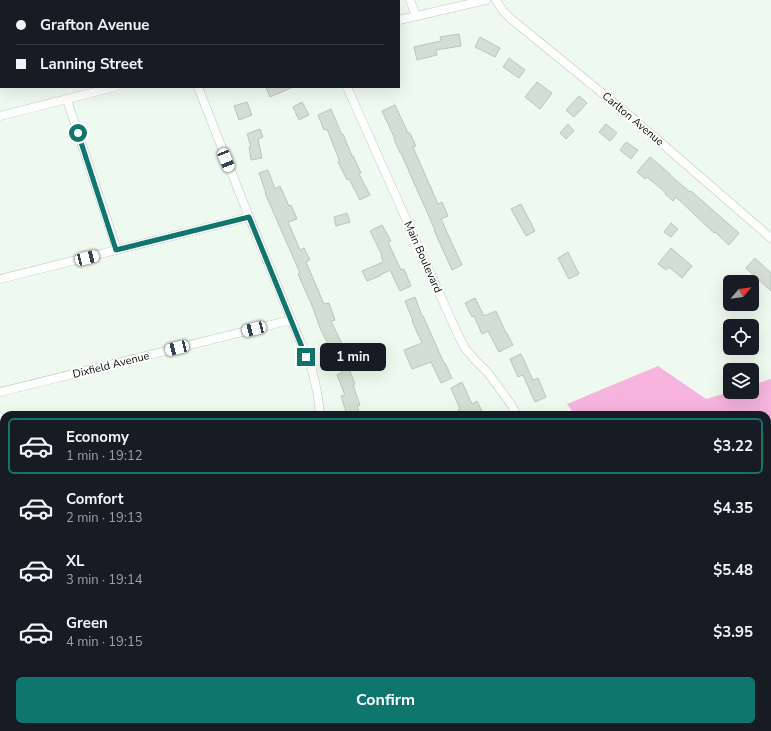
<!DOCTYPE html>
<meta charset="utf-8">
<style>
:root{--surface:#171b24;--page:#242831;--text:#f1f3f6;--muted:#9ea1a6;--line:#363941;--accent:#0f766e}
body{margin:0;font-family:"Nunito Sans",sans-serif;background:var(--page);color:var(--text);height:100vh;display:flex;flex-direction:column;font-size:15px;white-space:nowrap}
*{box-sizing:border-box;margin:0}
p{font-size:13px;color:var(--muted)}
.icon{flex:none;width:22px;height:22px;fill:none;stroke:currentColor;stroke-width:2;stroke-linecap:round;stroke-linejoin:round}
.map{position:relative;flex:1;overflow:hidden}
.drawer{position:absolute;left:0px;top:411px;width:771px;height:320px;display:flex;flex-direction:column;background:var(--surface);border-radius:12px 12px 0 0;box-shadow:0 4px 16px #0002}
.drawer>*{flex:none}
.banner{position:absolute;left:0px;top:0px;width:400px;height:88px;box-shadow:0 4px 16px #0002;display:grid;align-content:center;height:88px;padding:0 16px;background:var(--surface)}
.needle{width:26px;rotate:61deg}
.buttons{position:absolute;left:723px;top:275px;display:grid;gap:8px}
.buttons a{display:grid;place-items:center;width:36px;height:36px;border-radius:6px;background:var(--surface);box-shadow:0 4px 16px #0002;font-size:20px}
.end{position:absolute;width:18px;height:18px;margin:-9px;border:5px solid #0f766e;background:#fff;box-shadow:0 0 0 2px #fff}
.from{border-radius:50%}
.bubble{position:absolute;height:28px;border-radius:6px;background:var(--surface);box-shadow:0 4px 16px #0002;font-size:13px;font-weight:700;line-height:28px;text-align:center}
.car{position:absolute;width:12px;height:24px;margin:-12px -6px;border-radius:5px;box-shadow:0 0 3px 1px #0007;background:linear-gradient(#fff 24%,#345 0 40%,#fff 0 76%,#345 0 86%,#fff 0)}
.banner b{display:flex;align-items:center;gap:14px;height:38px;font-size:15px}
.banner b+b{border-top:1px solid var(--line)}
.banner i{width:10px;height:10px;background:var(--text)}
ul{padding:7px 0 0;list-style:none}
li{display:flex;align-items:center;gap:12px;height:56px;margin:0 8px 6px;padding:0 8px;border:2px solid transparent;border-radius:6px}
li div{flex:1}
li b{display:block;font-size:15px}
li em{font-style:normal;font-weight:700}
li.on{border-color:var(--accent)}
li>.icon{width:36px;height:36px;stroke-width:1.5}
.primary-button{display:flex;gap:8px;margin-top:auto;padding:8px 16px}
.primary-button a{flex:1;height:46px;border-radius:6px;background:var(--accent);color:#fff;font-size:16px;font-weight:700;line-height:46px;text-align:center}
.map>svg:first-child{display:block}
</style>
<div class="map">
<svg width="771" height="731" viewBox="0 0 771 731">
<rect width="100%" height="100%" fill="#eefaf0"/>
<g fill="#f6b4de">
<path d="M189 0H289V1H190Z"/>
<path d="M658 366 706 399 730 392H752V385L771 379V556L767 557V415H575L567 404Z"/>
<path d="M0 639 4 654V708L0 700Z"/>
<path d="M767 660 771 667V682L770 680 767 682Z"/>
<path d="M15 727H47L49 731H17Z"/>
</g>
<g fill="none" stroke-linecap="round" stroke-linejoin="round">
<g stroke="#88d19b" stroke-width="2.5">
<path d="M0 664 4 672"/>
<path d="M27 727V731"/>
</g>
</g>
<g fill="#d3dfd5" stroke="#bac5bc">
<path d="M459 34 461 46 436 50 437 55 417 60 414 47 441 41 440 37Z"/>
<path d="M480 37 500 48 495 57 475 47Z"/>
<path d="M509 58 525 70 519 78 503 67Z"/>
<path d="M537 82 552 93 540 109 525 97Z"/>
<path d="M266 87H293L270 97Z"/>
<path d="M579 96 587 103 574 117 566 110Z"/>
<path d="M247 102 252 115 239 120 234 106Z"/>
<path d="M302 102 309 115 299 120 293 107Z"/>
<path d="M395 105 408 133H410L416 146 413 147 438 204 442 202 448 216 441 219 462 265 452 270 434 230H435L411 176 401 153H400L394 139H395L382 111Z"/>
<path d="M331 109 342 135 343 134 352 156H353L361 173 359 174 370 195 360 200 349 179 347 180 338 162H340L327 129 324 130 318 115Z"/>
<path d="M568 124 574 131 566 139 560 133Z"/>
<path d="M606 124 617 133 610 141 599 132Z"/>
<path d="M260 129 263 137 258 139 262 158 251 160 249 147H251L247 134Z"/>
<path d="M626 142 638 150 631 159 620 150Z"/>
<path d="M650 157 670 174V175L690 192 691 191 739 233 729 245 715 232 714 233 676 197 673 201 665 194 666 193 647 177 645 179 637 172Z"/>
<path d="M268 170 275 189 280 186 289 206 291 205 297 219 288 222 300 250 304 248 310 260 306 262 324 304 329 303 335 320 331 321 344 348 347 347 352 359 346 362 355 384 353 385 360 405 357 406 360 415H347L341 396 345 395 337 375 342 373 320 328 313 308 298 274 300 273 265 193H266L259 173Z"/>
<path d="M521 204 535 231 526 236 511 209Z"/>
<path d="M347 213 350 222 336 226 334 217Z"/>
<path d="M671 223 678 229 671 237 664 232Z"/>
<path d="M382 225 391 241 388 242 401 270 404 269 411 286 400 291 390 270 380 275V276L367 281 362 271 383 262 381 256 382 255 370 231Z"/>
<path d="M671 248 692 266 682 278 669 267 666 270 658 264Z"/>
<path d="M568 252 579 274 569 279 558 258Z"/>
<path d="M755 258 771 273V291L746 268Z"/>
<path d="M415 297 422 316H423L444 363H445L452 378 441 383 431 362 412 369 404 350 422 343 412 321H413L405 301Z"/>
<path d="M475 298 484 316 496 311 506 333H507L513 345 499 352 488 331 482 334 474 316 472 317 465 303Z"/>
<path d="M521 354 533 380 538 378 546 397 535 402 523 375 518 377 510 359Z"/>
<path d="M462 382 472 404 477 401 484 415H461L458 410 460 409 451 388Z"/>
</g>
<g fill="none" stroke-linecap="round" stroke-linejoin="round">
<defs>
<g id="minor">
<path d="M133 0V1"/>
<path d="M410 0 416 16"/>
<path d="M496 0 503 11 510 18 629 115 771 238"/>
<path d="M11 1 14 0"/>
<path d="M0 4H1"/>
<path d="M399 20 486 0"/>
<path d="M198 87 249 217 312 370C316 385 319 399 320 415"/>
<path d="M347 87 458 335 465 348 475 360 488 373 510 403 517 415"/>
<path d="M67 100 117 250"/>
<path d="M0 116 115 87"/>
<path d="M0 279 249 217"/>
<path d="M0 392 291 320"/>
<path d="M0 417 4 439"/>
<path d="M0 549 4 548"/>
<path d="M105 727 107 731"/>
<path d="M693 727 695 731"/>
<path d="M472 731 479 727"/>
</g>
</defs>
<use href="#minor" stroke="#becac1" stroke-width="9"/>
<path stroke="#727a74" stroke-width="1.5" stroke-dasharray="3 3" stroke-linecap="butt" d="M571 727 573 731"/>
<use href="#minor" stroke="#fff" stroke-width="8"/>
</g>
<g fill="none" stroke-linecap="round" stroke-linejoin="round">
<path stroke="#0f766e" stroke-width="5" d="M78 133 116 250 249 217 306 357"/>
</g>
<g text-anchor="middle" dominant-baseline="central" stroke-width="4" stroke-linejoin="round" paint-order="stroke">
<g font-size="11" fill="#090d0a" stroke="#fff">
<text transform="translate(633 119) rotate(40)">Carlton Avenue</text>
<text transform="translate(423 257) rotate(66)">Main Boulevard</text>
<text transform="translate(111 365) rotate(-14)">Dixfield Avenue</text>
</g>
</g>
</svg>
<div class="buttons">
<a><svg class="needle" viewBox="-14 -14 28 28"><path d="M0-13l5 13h-10z" fill="#e53935"/><path d="M0 13l5-13h-10z" fill="#9ea1a6"/></svg></a>
<a><svg class="icon" aria-label="locate" viewBox="0 0 24 24"><circle cx="12" cy="12" r="6"/><path d="M12 2v4M12 18v4M2 12h4M18 12h4"/></svg></a>
<a><svg class="icon" aria-label="layers" viewBox="0 0 24 24"><path d="M12 4l9 5-9 5-9-5zM3 14l9 5 9-5"/></svg></a>
</div>
<i class="end from" style="left:78px;top:133px"></i>
<i class="end" style="left:306px;top:357px"></i>
<div class="bubble" style="left:320px;top:343px;width:66px">1 min</div>
<i class="car" style="left:226px;top:160px;rotate:158deg"></i>
<i class="car" style="left:87px;top:258px;rotate:76deg"></i>
<i class="car" style="left:254px;top:329px;rotate:256deg"></i>
<i class="car" style="left:177px;top:348px;rotate:256deg"></i>
<div class="banner">
<b><i class="from"></i>Grafton Avenue</b>
<b><i></i>Lanning Street</b>
</div>
<section class="drawer">
<ul>
<li class="on"><svg class="icon" aria-label="car" viewBox="0 0 24 24"><path d="M5 17H2v-5l4-1 3-4h7l3 4 3 1v5h-3M9 17h6M6 11h13"/><circle cx="7" cy="17" r="2"/><circle cx="17" cy="17" r="2"/></svg><div><b>Economy</b><p>1 min · 19:12</p></div><em>$3.22</em></li>
<li><svg class="icon" aria-label="car" viewBox="0 0 24 24"><path d="M5 17H2v-5l4-1 3-4h7l3 4 3 1v5h-3M9 17h6M6 11h13"/><circle cx="7" cy="17" r="2"/><circle cx="17" cy="17" r="2"/></svg><div><b>Comfort</b><p>2 min · 19:13</p></div><em>$4.35</em></li>
<li><svg class="icon" aria-label="car" viewBox="0 0 24 24"><path d="M5 17H2v-5l4-1 3-4h7l3 4 3 1v5h-3M9 17h6M6 11h13"/><circle cx="7" cy="17" r="2"/><circle cx="17" cy="17" r="2"/></svg><div><b>XL</b><p>3 min · 19:14</p></div><em>$5.48</em></li>
<li><svg class="icon" aria-label="car" viewBox="0 0 24 24"><path d="M5 17H2v-5l4-1 3-4h7l3 4 3 1v5h-3M9 17h6M6 11h13"/><circle cx="7" cy="17" r="2"/><circle cx="17" cy="17" r="2"/></svg><div><b>Green</b><p>4 min · 19:15</p></div><em>$3.95</em></li>
</ul>
<div class="primary-button"><a>Confirm</a></div>
</section>
</div>
